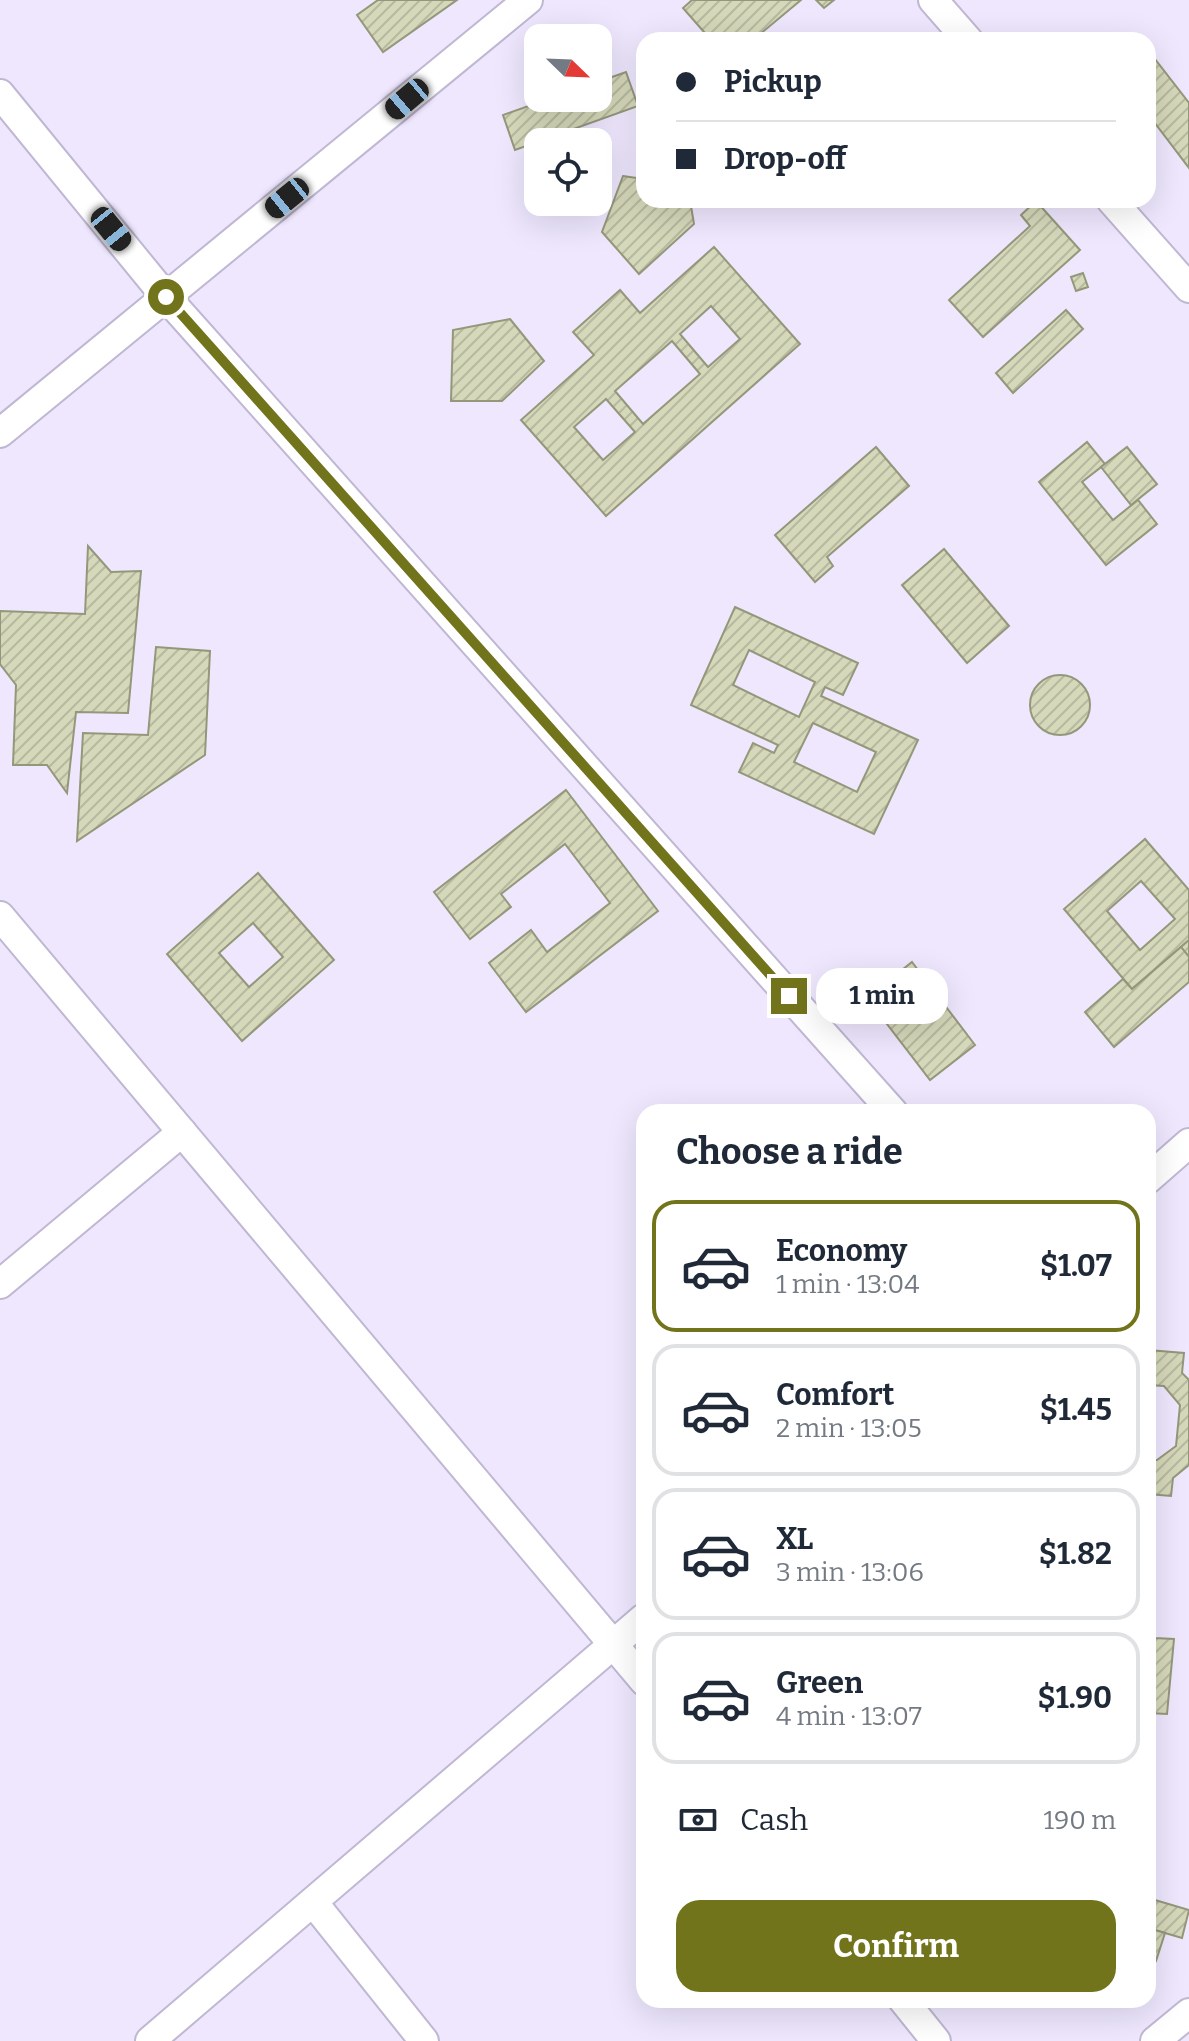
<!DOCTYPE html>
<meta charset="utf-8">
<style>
:root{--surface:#fff;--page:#f6f6f7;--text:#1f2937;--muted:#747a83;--line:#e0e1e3;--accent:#71741b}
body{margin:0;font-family:Bitter,serif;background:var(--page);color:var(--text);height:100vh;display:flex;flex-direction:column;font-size:30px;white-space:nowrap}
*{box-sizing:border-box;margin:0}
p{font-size:26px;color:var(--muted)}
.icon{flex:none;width:44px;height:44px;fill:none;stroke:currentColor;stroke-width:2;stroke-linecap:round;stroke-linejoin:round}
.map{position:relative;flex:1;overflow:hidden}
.panel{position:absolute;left:636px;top:1104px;width:520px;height:904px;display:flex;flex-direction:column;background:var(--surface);border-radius:24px;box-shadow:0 8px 32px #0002}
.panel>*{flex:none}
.top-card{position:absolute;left:636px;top:32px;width:520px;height:176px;border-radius:24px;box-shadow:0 8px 32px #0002;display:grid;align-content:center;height:176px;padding:0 40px;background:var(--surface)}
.needle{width:52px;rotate:113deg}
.controls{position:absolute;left:524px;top:24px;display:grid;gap:16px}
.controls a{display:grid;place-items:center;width:88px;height:88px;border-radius:16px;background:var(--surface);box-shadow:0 8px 32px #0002;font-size:40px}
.end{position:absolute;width:36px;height:36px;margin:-18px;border:10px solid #71741b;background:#fff;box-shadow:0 0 0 4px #fff}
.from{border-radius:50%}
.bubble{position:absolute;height:56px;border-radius:24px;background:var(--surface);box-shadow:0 8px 32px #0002;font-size:26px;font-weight:700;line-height:56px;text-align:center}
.car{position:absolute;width:24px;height:48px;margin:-24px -12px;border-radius:10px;box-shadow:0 0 6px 2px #0007;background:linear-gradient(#222 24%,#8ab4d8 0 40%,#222 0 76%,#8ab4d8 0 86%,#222 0)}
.top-card b{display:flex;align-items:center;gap:28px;height:76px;font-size:30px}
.top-card b+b{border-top:2px solid var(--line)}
.top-card i{width:20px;height:20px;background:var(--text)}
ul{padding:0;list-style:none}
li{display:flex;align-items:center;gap:24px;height:132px;margin:0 16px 12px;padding:0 24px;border:4px solid var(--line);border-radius:24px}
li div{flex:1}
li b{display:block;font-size:30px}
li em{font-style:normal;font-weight:700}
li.on{border-color:var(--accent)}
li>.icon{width:72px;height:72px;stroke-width:1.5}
h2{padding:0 40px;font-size:36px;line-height:96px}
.pay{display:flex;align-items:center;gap:20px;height:88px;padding:0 40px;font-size:30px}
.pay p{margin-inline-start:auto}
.cta{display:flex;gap:16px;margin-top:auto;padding:16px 40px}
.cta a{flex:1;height:92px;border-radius:24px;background:var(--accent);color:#fff;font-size:32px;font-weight:700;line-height:92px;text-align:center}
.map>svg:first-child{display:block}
</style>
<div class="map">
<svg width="1189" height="2041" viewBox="0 0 1189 2041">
<defs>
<pattern id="building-hatch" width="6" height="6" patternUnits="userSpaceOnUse" patternTransform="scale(2)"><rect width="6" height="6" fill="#d6d8ba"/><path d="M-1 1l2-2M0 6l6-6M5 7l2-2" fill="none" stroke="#b7b9a0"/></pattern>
</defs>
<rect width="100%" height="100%" fill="#eee7fe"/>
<g fill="url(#building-hatch)" stroke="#95977b" stroke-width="2" fill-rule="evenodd">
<path d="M378 0H457L383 52 357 15Z"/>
<path d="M692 0H801L753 40H711L683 8Z"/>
<path d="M816 0H834L824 8Z"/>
<path d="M1148 50 1189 103V168L1148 114Z"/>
<path d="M626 72 638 106 515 150 503 115 551 98H598V82Z"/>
<path d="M623 176 644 179V200H690L694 224 639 274 602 232Z"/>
<path d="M1036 201 1080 250 983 337 949 300 1030 226 1021 215Z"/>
<path d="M714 247 800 344 606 516 521 420 594 355 573 332 620 290 640 313ZM711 306 740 339 708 367 680 334ZM672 341 700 374 643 424 615 391ZM606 399 635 432 603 460 574 427Z"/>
<path d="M1083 273 1088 287 1076 291 1071 277Z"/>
<path d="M1066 310 1083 329 1013 393 996 373Z"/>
<path d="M510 319 544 361 502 401H451L453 330Z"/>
<path d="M1087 442 1105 464 1082 482 1113 520 1138 500 1157 524 1106 565 1039 482Z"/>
<path d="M876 447 909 486 827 557 833 566 815 582 775 535Z"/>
<path d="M1127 447 1157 484 1131 505 1101 467Z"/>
<path d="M88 546 111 572 141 571 128 713 76 712 67 793 47 765H13L16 685 0 664V611L85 614Z"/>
<path d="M944 549 1009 626 967 663 902 585Z"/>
<path d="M735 607 858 663 843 695 825 687 821 696 918 740 874 834 739 772 753 743 774 753 778 745 691 705ZM749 650 815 682 799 717 733 685ZM813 723 876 752 857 792 794 762Z"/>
<path d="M156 647 210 651 205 755 77 841 83 733 148 735Z"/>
<circle cx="1060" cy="705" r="30"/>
<path d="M566 790 658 911 526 1012 489 963 531 930 547 952 610 903 565 844 501 894 511 907 470 939 434 892Z"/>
<path d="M1145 839 1189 890V940L1132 989 1064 909ZM1141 881 1175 919 1140 950 1107 911Z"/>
<path d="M258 873 334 960 242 1041 167 954ZM253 923 283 957 249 987 219 953Z"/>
<path d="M1189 940V957L1181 947Z"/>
<path d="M1181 947 1189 957V982L1114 1047 1085 1012 1123 979 1132 989Z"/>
<path d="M912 962 975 1045 930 1080 867 998Z"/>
<path d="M1148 1350 1184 1353 1182 1373 1189 1380V1465L1173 1478 1171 1496 1148 1494V1460H1157L1176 1446 1180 1405 1164 1386 1148 1385Z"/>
<path d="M1148 1630 1155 1638 1174 1639 1167 1714 1148 1713Z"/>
<path d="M1155 1900 1189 1910 1182 1938 1148 1928Z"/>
<path d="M1148 1928 1165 1933 1156 1961 1148 1959Z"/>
<path d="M1084 2000H1106L1104 2006Z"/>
</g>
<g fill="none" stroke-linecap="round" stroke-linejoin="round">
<defs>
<g id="street">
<path d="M933 0 968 40"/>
<path d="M0 94 166 297 893 1112"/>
<path d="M1111 200 1189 288"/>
<path d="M0 433 528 0"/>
<path d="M0 916 644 1681"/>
<path d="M1148 1179 1189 1143"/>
<path d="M0 1284 182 1132"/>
<path d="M313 1902 424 2041"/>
<path d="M903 2000 936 2041"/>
<path d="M150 2041 644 1618"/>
<path d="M1155 2041 1189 2013"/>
</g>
</defs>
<use href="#street" stroke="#c0b7d3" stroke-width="32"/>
<use href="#street" stroke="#fff" stroke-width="28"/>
</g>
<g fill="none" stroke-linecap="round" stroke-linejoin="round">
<path stroke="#71741b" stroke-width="10" d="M166 297 789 996"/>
</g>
</svg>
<div class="controls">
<a><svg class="needle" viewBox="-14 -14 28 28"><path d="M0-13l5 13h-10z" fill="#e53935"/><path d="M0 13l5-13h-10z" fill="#747a83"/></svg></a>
<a><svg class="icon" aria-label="locate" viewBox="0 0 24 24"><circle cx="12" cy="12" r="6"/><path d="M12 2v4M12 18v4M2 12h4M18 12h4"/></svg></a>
</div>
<i class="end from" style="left:166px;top:297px"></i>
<i class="end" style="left:789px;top:996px"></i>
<div class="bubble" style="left:816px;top:968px;width:132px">1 min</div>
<i class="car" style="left:407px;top:99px;rotate:230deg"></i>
<i class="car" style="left:287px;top:198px;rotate:231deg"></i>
<i class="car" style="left:111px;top:229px;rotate:141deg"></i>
<div class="top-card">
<b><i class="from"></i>Pickup</b>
<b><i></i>Drop-off</b>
</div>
<section class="panel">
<h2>Choose a ride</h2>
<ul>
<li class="on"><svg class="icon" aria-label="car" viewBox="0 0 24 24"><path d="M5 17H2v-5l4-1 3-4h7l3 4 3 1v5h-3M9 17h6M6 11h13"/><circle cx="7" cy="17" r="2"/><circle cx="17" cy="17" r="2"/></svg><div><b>Economy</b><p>1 min · 13:04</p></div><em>$1.07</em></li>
<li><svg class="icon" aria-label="car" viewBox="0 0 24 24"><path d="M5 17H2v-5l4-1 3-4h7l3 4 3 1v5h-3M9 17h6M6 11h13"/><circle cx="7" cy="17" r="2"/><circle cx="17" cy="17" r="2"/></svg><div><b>Comfort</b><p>2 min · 13:05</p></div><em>$1.45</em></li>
<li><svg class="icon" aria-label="car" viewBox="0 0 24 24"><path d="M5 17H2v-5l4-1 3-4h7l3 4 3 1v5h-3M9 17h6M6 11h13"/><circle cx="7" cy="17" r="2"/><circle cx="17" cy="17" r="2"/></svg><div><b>XL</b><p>3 min · 13:06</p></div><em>$1.82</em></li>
<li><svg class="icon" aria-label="car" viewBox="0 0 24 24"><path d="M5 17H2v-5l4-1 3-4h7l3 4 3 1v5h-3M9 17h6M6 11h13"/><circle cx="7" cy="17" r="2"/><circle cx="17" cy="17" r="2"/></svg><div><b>Green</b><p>4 min · 13:07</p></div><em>$1.90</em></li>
</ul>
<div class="pay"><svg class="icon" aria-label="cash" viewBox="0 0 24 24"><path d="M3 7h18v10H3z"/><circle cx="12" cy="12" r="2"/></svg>Cash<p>190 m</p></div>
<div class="cta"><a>Confirm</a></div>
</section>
</div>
